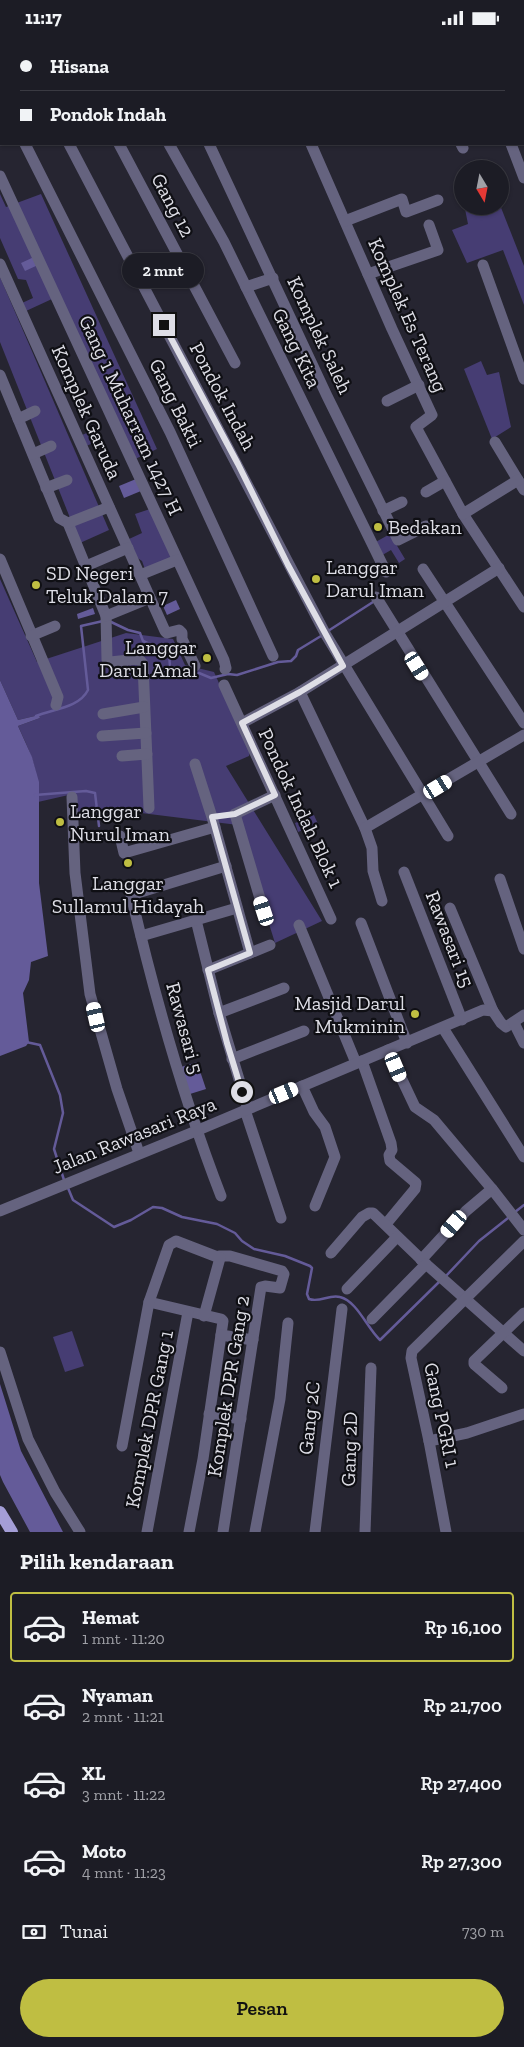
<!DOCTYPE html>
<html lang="id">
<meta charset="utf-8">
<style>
:root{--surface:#1c1c25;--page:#25252d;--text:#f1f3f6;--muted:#a0a1a7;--line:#3a3a42;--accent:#bfbe42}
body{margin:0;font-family:"Zilla Slab",serif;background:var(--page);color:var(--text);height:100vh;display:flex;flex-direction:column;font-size:19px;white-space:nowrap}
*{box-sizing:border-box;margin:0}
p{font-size:16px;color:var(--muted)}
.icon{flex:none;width:28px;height:28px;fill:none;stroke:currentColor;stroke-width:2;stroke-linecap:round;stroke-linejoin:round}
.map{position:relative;height:1497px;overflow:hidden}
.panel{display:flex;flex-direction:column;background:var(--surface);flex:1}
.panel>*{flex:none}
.guide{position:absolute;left:0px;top:0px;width:525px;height:110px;box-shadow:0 1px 4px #0004,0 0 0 1px var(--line);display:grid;align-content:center;height:110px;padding:0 20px;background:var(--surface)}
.needle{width:32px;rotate:170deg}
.tools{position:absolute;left:454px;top:125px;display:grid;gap:10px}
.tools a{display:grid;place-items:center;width:55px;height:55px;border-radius:50%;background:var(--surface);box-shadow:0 1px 4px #0004,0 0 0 1px var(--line);font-size:25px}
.end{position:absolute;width:22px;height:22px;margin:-11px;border:6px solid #dedee6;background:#111;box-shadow:0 0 0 2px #111}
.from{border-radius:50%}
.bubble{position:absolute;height:35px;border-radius:18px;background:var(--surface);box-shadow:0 1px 4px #0004,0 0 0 1px var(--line);font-size:16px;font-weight:600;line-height:35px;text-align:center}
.car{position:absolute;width:15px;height:30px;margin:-15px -8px;border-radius:6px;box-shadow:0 0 4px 1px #0007;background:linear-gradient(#fff 24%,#345 0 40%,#fff 0 76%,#345 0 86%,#fff 0)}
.guide b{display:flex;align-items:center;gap:18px;height:48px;font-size:19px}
.guide b+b{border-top:1px solid var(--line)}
.guide i{width:12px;height:12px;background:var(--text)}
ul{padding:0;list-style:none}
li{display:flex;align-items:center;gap:15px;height:70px;margin:0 10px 8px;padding:0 10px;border:2px solid transparent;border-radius:5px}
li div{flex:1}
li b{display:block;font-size:19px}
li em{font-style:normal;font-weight:600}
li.selected{border-color:var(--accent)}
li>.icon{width:45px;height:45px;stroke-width:1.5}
h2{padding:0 20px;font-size:22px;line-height:60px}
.pay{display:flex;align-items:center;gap:12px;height:55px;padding:0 20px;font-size:19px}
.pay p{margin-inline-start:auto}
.cta{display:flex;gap:10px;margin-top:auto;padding:10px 20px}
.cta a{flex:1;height:58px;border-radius:30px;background:var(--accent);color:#111;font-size:20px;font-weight:600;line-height:58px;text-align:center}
.status{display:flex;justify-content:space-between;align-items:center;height:35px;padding:0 25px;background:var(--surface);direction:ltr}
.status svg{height:14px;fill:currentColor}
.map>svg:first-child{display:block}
</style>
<div class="status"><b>11:17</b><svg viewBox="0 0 49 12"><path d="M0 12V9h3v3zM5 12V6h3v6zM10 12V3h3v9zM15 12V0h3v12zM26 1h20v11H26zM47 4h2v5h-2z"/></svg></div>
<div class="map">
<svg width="524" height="1497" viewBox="0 0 524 1497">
<rect width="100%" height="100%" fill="#262531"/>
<g fill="#463d73">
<path d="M0 159 6 172 41 159 157 414 135 424 52 264 26 276 22 268 33 263 26 245 18 244 0 203Z"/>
<path d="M500 170 524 231V270L503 215 467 228 452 195 468 189 465 174 475 171Z"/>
<path d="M0 242 109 495 80 508 0 307Z"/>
<path d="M481 326 487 340 499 337 511 392 492 404 464 334Z"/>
<path d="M96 394 101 405 86 411 82 400Z"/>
<path d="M150 474 173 523 146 537 142 526 136 522 129 504 142 498 135 479Z"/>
<path d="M390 499 405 524 399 528 391 515 379 522 372 509Z"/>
<path d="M0 544 37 627 126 598 173 604 185 630 214 637 250 717 249 721 226 731 322 886 275 908 238 790 117 775 75 781 73 759 38 767C39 735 31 719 18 691L40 683 39 680 18 685 0 645Z"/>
<path d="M314 780 318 789 298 797 295 788Z"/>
<path d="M72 1296 84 1331 65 1337 53 1302Z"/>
</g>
<g fill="#645b99">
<path d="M34 222 38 230 25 236 21 228Z"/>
<path d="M136 444 141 456 124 463 119 451Z"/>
<path d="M176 565 180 574 167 580 163 571Z"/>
<path d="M93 573 95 579 78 584 77 579Z"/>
<path d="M0 645 18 685 39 680 40 683 18 691 32 722 39 747V848L48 921 31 927 29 945 23 958 29 1007 26 1011 0 1021Z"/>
<path d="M197 1027 206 1054 190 1059 181 1032Z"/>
<path d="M0 1349 21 1416 63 1497H30L3 1447 0 1440Z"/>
</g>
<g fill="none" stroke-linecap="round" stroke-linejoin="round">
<g stroke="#645b99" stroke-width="2.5">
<path d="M109 586 128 595 140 598 143 606 169 618 170 632 174 640 187 643 199 638 211 643 228 639 237 640 278 627 291 626 296 621 298 615 321 601"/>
<path d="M328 596 373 567"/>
<path d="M36 681C53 674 79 673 88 655L81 591 103 586"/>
<path d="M35 760 86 756 95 758 99 791"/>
<path d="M26 1007 40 1010 60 1060 63 1078 54 1114 64 1145"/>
<path d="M68 1153 73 1165 114 1192 131 1185 153 1172 162 1173 182 1182 217 1189 235 1198 242 1206 254 1214 285 1221 310 1231 312 1233 307 1259 309 1264C320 1268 329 1259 340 1262 357 1266 367 1293 380 1305L439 1247"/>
<path d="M515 1177 524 1170"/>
<path d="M445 1242 479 1206 508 1183"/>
</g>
<g stroke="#65637f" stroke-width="11">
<path d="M104 0 105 1"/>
<path d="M262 0 263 1"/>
<path d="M469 0 470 1"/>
<path d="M519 0V1"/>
<path d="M443 1 447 0"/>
<path d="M25 109 170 397 273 621"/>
<path d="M69 109 326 600 448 801"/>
<path d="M119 109 235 328"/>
<path d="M169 109 224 207 386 537"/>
<path d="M209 109 327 361 398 505 426 491"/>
<path d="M311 109 392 294 432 380 416 392 463 479 524 572"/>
<path d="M461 109 463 113"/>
<path d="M511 109 524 143"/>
<path d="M0 141 224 625 226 633 225 634"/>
<path d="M345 186 402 164 406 177 438 165"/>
<path d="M0 229 165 596 167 598 179 595 182 598V604L195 631"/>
<path d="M483 230 524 344"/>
<path d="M368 239 438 215 429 190"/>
<path d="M246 252 273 243"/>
<path d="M0 340 59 483 68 488 106 581 107 625 110 627 139 624 143 629 149 773"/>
<path d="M387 366 419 350"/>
<path d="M18 384 35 376"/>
<path d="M495 407 524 455"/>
<path d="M33 419 51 411"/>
<path d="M46 453 67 445"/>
<path d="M426 457 445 446"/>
<path d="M383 476 402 467"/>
<path d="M463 479 518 445"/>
<path d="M68 488 109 472"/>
<path d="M0 524 58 662 56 670"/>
<path d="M86 531 128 513"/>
<path d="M423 534 524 688"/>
<path d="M140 540 177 525"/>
<path d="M376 562 511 779"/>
<path d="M106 581 150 563"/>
<path d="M31 601 55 591"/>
<path d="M224 650 331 884"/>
<path d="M300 657 365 793 372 813 373 836 382 866"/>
<path d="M103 679 144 672"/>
<path d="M242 688 300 657 499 533"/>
<path d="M102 701 146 698"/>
<path d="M122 721 147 719"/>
<path d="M195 729 212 782 250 918"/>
<path d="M72 762 75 838 90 959 117 1054 139 1118"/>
<path d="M365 793 524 700"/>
<path d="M120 801 124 818 215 792"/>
<path d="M404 837 462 985"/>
<path d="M500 844 524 914"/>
<path d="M450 873 493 976 501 988 506 992 524 980"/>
<path d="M264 877 235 779 275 760"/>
<path d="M196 885 219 978 248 1074"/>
<path d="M361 888 407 1008"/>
<path d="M299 890 356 1028"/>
<path d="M141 901 237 873"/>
<path d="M208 935 270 910"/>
<path d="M219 978 284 953"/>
<path d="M514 988 524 1008"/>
<path d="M443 993 524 1122"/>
<path d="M388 1015 415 1072 434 1085 492 1154 524 1195"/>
<path d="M232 1024 304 996"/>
<path d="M362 1026 391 1108 392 1115 389 1120 390 1126 416 1148 415 1154 386 1189"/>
<path d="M302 1051 314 1077 325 1092 335 1122 315 1171"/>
<path d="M245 1075 281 1183"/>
<path d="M221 1161C183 1063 155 963 131 860L226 831"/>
<path d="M0 1176 196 1096 483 975 493 976"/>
<path d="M331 1218 362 1182 369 1178H373L426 1229 524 1316"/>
<path d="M219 1221H230L282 1236 284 1239 280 1253 265 1251 261 1252 223 1497"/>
<path d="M421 1225 466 1176 492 1154"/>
<path d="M347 1254 397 1202"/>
<path d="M149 1267 221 1284 223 1286 203 1424 189 1497"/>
<path d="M372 1284 426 1229"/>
<path d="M221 1300 253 1305"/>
<path d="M0 1317 28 1404 55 1457 80 1497"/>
<path d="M502 1353 474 1329V1326L524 1278"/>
<path d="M209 1379 241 1384"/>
<path d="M429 1406 467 1398 524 1379"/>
<path d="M122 1411 149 1267 169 1210 176 1206 220 1223 204 1281"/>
<path d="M147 1497 188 1277"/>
<path d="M255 1497 280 1364 288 1288"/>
<path d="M315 1497 342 1274"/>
<path d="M365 1497 371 1333"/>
<path d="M446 1497 429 1406 411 1323 412 1316 524 1206"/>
</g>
<path stroke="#a49ed7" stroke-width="12" d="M0 1477 12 1497"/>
<g stroke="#bdb5fb" stroke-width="15">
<path d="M190 1 193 0"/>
<path d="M0 83 1 82"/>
</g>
</g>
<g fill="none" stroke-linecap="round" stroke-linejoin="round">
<path stroke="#dedee6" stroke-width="6" d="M164 290 238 429 288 530 343 631 300 657 242 688 275 760 235 779 212 782 250 918 208 935 227 1008 242 1057"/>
</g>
<g fill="#bfbe42" stroke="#0f0f14" stroke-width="2">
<circle cx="378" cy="492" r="5"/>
<circle cx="316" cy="544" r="5"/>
<circle cx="36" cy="550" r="5"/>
<circle cx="207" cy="623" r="5"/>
<circle cx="60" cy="787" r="5"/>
<circle cx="128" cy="828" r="5"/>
<circle cx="415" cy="979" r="5"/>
</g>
<g text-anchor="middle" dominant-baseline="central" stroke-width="4.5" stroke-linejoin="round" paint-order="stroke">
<g font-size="20" fill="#dedee6" stroke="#0f0f14">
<text transform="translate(173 170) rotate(62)">Gang 12</text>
<text transform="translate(408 280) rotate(66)">Komplek Es Terang</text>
<text transform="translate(320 300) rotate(65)">Komplek Saleh</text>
<text transform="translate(297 313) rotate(64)">Gang Kita</text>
<text transform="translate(223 361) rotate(62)">Pondok Indah</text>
<text transform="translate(176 368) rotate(64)">Gang Bakti</text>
<text transform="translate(87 377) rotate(66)">Komplek Garuda</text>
<text transform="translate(131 380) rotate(65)">Gang 1 Muharram 1427 H</text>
<text transform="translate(301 773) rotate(65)">Pondok Indah Blok 1</text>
<text transform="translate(450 904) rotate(69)">Rawasari 15</text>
<text transform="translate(185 993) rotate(75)">Rawasari 5</text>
<text transform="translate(134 1100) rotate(-22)">Jalan Rawasari Raya</text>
<text transform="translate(228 1351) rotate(-81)">Komplek DPR Gang 2</text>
<text transform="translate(442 1380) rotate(78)">Gang PGRI 1</text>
<text transform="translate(309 1383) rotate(-84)">Gang 2C</text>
<text transform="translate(149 1384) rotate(-79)">Komplek DPR Gang 1</text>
<text transform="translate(349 1414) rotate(-88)">Gang 2D</text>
</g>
<g font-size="20" fill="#dedee6" stroke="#0f0f14" text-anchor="start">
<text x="388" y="492">Bedakan</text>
<text x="326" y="532">Langgar<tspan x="326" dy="23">Darul Iman</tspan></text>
<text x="46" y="538">SD Negeri<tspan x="46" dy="23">Teluk Dalam 7</tspan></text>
<text x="197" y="612" text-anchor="end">Langgar<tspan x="197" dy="23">Darul Amal</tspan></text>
<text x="70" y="776">Langgar<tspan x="70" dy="23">Nurul Iman</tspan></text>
<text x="128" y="848" text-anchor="middle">Langgar<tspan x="128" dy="23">Sullamul Hidayah</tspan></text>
<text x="405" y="968" text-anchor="end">Masjid Darul<tspan x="405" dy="23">Mukminin</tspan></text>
</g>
</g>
</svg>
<div class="tools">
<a><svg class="needle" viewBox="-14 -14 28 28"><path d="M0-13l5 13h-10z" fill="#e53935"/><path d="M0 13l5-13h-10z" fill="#a0a1a7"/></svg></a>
</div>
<i class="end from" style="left:242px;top:1057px"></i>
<i class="end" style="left:164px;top:290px"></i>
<div class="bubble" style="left:122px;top:218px;width:82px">2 mnt</div>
<i class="car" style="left:417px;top:631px;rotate:148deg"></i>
<i class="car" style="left:438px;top:752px;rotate:59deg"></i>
<i class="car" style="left:264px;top:876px;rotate:342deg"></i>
<i class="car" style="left:96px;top:982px;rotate:347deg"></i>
<i class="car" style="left:396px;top:1032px;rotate:157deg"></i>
<i class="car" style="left:284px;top:1058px;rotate:67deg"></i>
<i class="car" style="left:454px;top:1189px;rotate:221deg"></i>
<div class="guide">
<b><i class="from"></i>Hisana</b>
<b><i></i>Pondok Indah</b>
</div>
</div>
<section class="panel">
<h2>Pilih kendaraan</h2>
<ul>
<li class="selected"><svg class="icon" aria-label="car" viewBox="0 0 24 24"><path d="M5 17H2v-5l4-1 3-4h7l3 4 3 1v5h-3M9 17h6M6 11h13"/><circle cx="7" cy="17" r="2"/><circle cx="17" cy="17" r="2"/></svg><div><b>Hemat</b><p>1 mnt · 11:20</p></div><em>Rp 16,100</em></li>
<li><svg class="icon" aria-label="car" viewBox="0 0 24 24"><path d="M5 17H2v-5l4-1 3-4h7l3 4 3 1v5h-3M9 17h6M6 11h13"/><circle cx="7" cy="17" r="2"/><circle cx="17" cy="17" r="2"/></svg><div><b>Nyaman</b><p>2 mnt · 11:21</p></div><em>Rp 21,700</em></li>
<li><svg class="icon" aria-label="car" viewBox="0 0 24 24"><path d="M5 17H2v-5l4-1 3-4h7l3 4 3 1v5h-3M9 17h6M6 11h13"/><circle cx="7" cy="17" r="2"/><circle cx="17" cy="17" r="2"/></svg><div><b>XL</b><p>3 mnt · 11:22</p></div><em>Rp 27,400</em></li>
<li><svg class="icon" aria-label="car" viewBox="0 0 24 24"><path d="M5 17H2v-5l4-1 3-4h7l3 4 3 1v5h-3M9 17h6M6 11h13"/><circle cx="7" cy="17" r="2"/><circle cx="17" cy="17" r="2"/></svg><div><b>Moto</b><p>4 mnt · 11:23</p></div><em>Rp 27,300</em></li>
</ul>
<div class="pay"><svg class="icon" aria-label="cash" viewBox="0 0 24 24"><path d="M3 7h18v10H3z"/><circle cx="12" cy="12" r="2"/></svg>Tunai<p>730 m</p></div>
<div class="cta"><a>Pesan</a></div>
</section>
